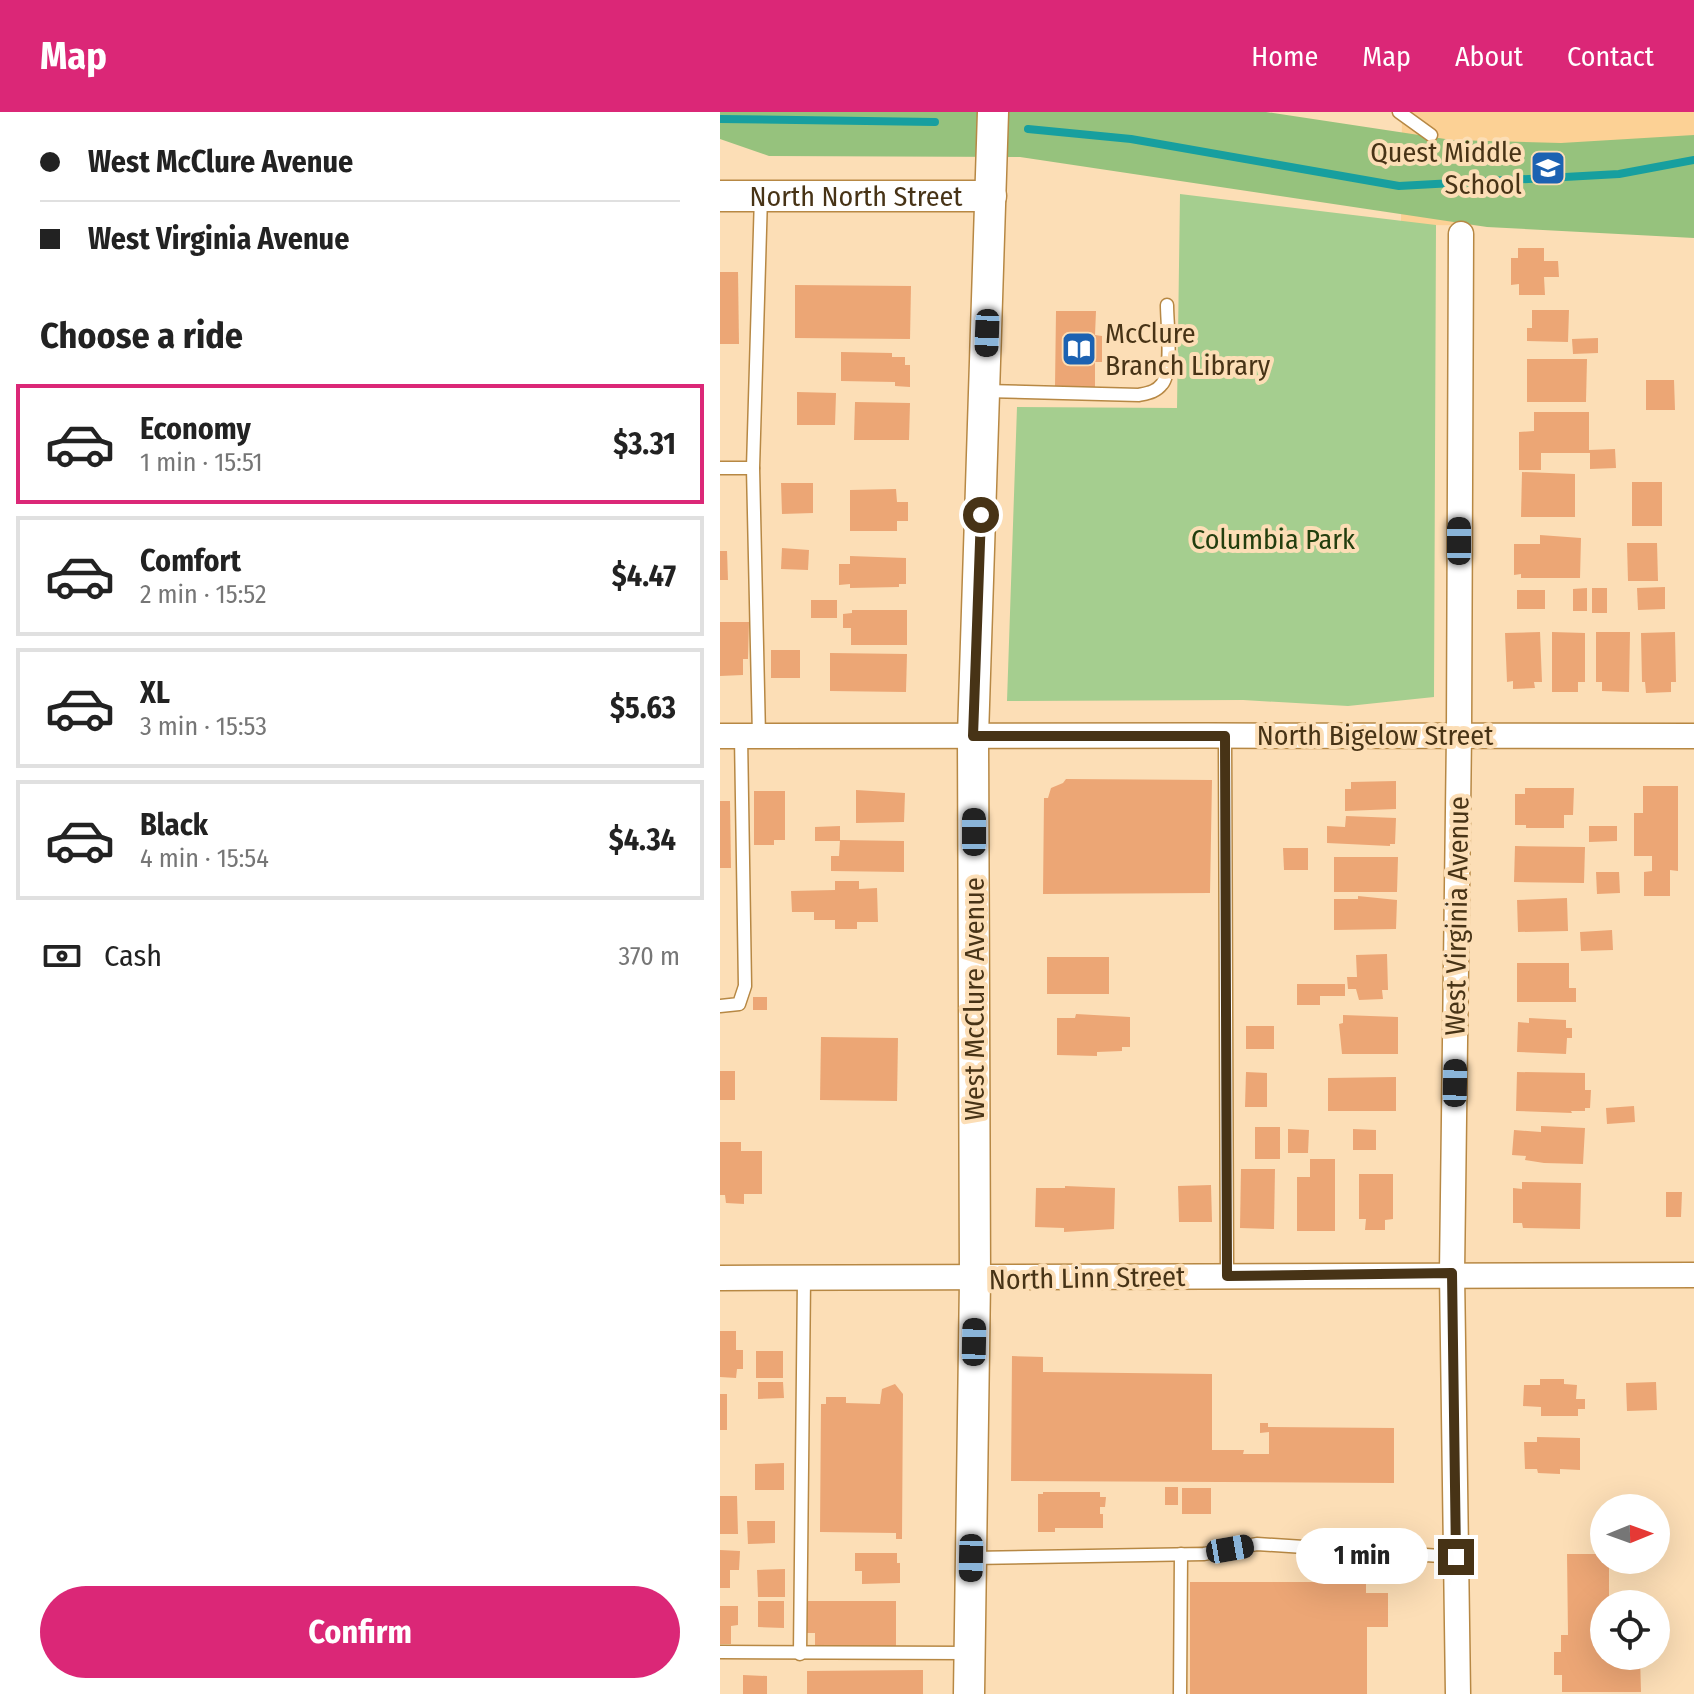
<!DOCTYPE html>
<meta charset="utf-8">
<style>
:root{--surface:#fff;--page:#f2f2f2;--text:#222;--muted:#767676;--line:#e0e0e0;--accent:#db2777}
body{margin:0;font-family:"Fira Sans Condensed",sans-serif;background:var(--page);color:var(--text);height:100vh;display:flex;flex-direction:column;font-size:30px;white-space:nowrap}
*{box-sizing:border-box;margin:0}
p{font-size:26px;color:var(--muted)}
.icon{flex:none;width:44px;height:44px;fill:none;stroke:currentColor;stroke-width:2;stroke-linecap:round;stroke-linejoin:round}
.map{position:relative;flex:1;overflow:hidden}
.details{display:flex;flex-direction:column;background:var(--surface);width:720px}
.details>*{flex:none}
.top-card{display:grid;align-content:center;height:176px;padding:0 40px;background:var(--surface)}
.needle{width:52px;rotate:89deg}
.buttons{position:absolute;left:870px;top:1382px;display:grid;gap:16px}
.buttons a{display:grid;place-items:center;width:80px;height:80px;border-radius:50%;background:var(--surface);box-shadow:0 8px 32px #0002;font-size:40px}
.end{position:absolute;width:36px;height:36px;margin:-18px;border:10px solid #473316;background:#fff;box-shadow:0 0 0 4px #fff}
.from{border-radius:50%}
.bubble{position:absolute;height:56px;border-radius:28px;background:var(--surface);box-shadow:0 8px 32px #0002;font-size:26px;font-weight:700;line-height:56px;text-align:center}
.car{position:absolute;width:24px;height:48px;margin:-24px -12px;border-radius:10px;box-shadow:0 0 6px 2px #0007;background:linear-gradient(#222 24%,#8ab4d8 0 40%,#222 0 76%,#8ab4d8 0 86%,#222 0)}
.top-card b{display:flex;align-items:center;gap:28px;height:76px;font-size:30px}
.top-card b+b{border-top:2px solid var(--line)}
.top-card i{width:20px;height:20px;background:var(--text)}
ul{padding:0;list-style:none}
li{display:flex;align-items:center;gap:24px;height:120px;margin:0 16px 12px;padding:0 24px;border:4px solid var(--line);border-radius:0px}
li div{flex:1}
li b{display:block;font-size:30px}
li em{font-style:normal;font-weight:700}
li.current{border-color:var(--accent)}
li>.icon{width:72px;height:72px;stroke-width:1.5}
h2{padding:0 40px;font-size:36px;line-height:96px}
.pay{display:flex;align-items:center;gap:20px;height:88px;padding:0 40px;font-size:30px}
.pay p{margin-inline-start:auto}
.button{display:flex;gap:16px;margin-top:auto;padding:16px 40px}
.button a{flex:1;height:92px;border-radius:48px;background:var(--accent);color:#fff;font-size:32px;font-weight:700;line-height:92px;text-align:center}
header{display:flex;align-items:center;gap:48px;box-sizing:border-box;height:112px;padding:0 40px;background:var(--accent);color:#fff}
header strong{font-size:38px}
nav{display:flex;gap:44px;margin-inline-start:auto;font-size:28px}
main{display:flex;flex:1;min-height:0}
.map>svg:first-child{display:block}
</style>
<header>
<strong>Map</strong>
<nav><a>Home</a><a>Map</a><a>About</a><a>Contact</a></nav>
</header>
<main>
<section class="details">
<div class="top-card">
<b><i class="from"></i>West McClure Avenue</b>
<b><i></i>West Virginia Avenue</b>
</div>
<h2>Choose a ride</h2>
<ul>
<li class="current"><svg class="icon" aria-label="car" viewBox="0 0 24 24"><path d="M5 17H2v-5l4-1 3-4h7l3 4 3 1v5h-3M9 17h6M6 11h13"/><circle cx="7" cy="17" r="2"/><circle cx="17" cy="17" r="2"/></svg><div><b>Economy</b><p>1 min · 15:51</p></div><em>$3.31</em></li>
<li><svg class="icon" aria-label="car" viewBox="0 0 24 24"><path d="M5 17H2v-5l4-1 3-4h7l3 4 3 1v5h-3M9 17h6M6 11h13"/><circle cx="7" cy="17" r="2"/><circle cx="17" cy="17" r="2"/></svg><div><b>Comfort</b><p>2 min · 15:52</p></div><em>$4.47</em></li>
<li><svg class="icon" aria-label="car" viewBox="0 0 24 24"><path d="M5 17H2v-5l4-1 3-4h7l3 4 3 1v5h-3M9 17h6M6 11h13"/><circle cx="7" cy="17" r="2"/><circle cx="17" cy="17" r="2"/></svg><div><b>XL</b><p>3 min · 15:53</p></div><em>$5.63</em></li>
<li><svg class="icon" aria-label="car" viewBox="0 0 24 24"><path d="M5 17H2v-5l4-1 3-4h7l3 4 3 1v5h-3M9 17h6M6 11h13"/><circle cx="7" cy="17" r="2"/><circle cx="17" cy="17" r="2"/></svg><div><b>Black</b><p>4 min · 15:54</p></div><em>$4.34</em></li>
</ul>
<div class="pay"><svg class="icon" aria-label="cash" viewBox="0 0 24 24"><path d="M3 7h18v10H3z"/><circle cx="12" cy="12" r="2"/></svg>Cash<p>370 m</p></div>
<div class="button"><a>Confirm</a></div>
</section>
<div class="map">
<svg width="974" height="1582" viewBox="0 0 974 1582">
<rect width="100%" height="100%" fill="#fcdeb6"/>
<path fill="#fcd195" d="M682 0H974V114L681 113Z"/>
<path fill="#a5ce8f" d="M460 82 716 113 714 585 628 594 523 588 287 589 297 295 457 296Z"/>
<path fill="#96c27d" d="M0 0H546L732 28 841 31 974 23V126L767 115 300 45 49 44 0 27Z"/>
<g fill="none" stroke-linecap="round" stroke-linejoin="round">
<g stroke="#179f9f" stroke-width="8">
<path d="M0 7 215 10"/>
<path d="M308 17 411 27 679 74 899 62 974 48"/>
</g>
</g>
<g fill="#eca675">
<path d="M798 136H824V149H838L839 165H824L825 183H799V172L791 173V146H798Z"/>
<path d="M0 160H18L19 232H0Z"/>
<path d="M75 173 191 174 190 227 75 226Z"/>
<path d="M812 198H849L848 230 807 229V216H812Z"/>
<path d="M336 199H376L375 223 382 224V250H375V275L335 274Z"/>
<path d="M878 226V241L853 242 852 227Z"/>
<path d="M121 240 172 241V245H185V253H190V275L175 274V270L121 269Z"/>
<path d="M807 247H867L866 290H807Z"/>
<path d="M926 268H954L955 298H926Z"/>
<path d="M77 280 116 281 115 313H77Z"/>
<path d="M135 290 190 291 189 328H134Z"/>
<path d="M814 300H869V338L895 337 896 356 870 357V341H821V358H799V320L814 319Z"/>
<path d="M802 360 855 362V405H801Z"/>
<rect x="912" y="370" width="30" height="44"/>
<path d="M61 371H93V401L62 402Z"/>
<path d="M176 377 177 390H188V409H177V419H130V378Z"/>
<path d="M820 423 861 426 860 466H801V462L794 463V432H820Z"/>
<path d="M907 431H937L938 469H908Z"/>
<path d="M62 436 89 438 88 458 61 457Z"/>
<path d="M0 439H7L8 468H0Z"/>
<path d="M130 444 186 446V472H179V475L130 476V472L119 473V452H130Z"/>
<path d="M945 475V497L918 498 917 476Z"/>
<path d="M867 476V499H853V477Z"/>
<rect x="872" y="476" width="15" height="25"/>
<rect x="797" y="478" width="28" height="19"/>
<rect x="91" y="488" width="26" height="18"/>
<path d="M132 498H187V533H131V516H123V502L132 501Z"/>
<path d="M0 510H29L28 547H23V563L0 564Z"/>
<path d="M820 520 822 570H814L815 576 793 577V569L787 570 785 521Z"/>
<path d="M832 520 865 521V570H858V580H832Z"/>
<path d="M876 520H910L909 580 882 579V570H876Z"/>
<path d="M955 520 956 570H951V580L926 581 925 570H922L921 521Z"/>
<rect x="51" y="538" width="29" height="28"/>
<path d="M110 541 187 542 186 580 110 579Z"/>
<path d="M346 667 492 668 490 781 323 782 324 686H328L331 676 343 671Z"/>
<path d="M676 669V697L625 699V677H631V670Z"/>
<path d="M923 674H958V759L950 758V784H924V760L932 759V744H914V701H923Z"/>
<path d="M805 676H854L853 703H844V716H806V713H795V682H805Z"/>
<path d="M136 678 185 681 184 710 136 711Z"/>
<path d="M34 679H65V728H54V733H34Z"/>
<path d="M0 689H10L11 756H0Z"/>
<path d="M626 704 676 706 675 732H670V734L607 731V714L625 715Z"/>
<path d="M120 714V729H95V715Z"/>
<path d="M869 714H897V729L869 730Z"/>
<path d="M120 728 184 729V760L111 759V744H119Z"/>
<path d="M795 734 865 735 864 771 794 770Z"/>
<path d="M563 736H588V758H564Z"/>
<path d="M614 745H678L677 780H614Z"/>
<path d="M876 760H899L900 781 877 782Z"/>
<path d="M115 769H139V777L157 776 158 810H137V817H115V808H94V800H72L71 779 115 778Z"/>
<path d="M638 784 677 788 676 817 614 818V787H638Z"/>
<path d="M847 786 848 819 798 820 797 788Z"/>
<path d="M892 818 893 838 861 839 860 820Z"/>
<path d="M667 842 668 878H662L663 887 639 888 636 877H628L627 865H637L636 843Z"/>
<rect x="327" y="845" width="62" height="37"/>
<path d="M797 851H849V876H856V890H797Z"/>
<path d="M577 872H625V884H600V893H577Z"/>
<rect x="33" y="885" width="14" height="13"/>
<path d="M356 902 410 905V935H402V939L377 940V944L337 943V906H355Z"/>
<path d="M623 903 678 905V942H622L619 912 623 911Z"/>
<path d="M809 906 846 908V916H852V926H847L846 942 797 940 798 910 809 911Z"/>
<rect x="526" y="914" width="28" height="23"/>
<path d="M101 925 178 926 177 989 100 988Z"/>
<rect x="0" y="959" width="15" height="29"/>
<path d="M526 960 547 961V995H525Z"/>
<path d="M797 960 865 961V978H871L870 996H865V999H851L852 1001 796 999Z"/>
<path d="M676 965V999H608V966Z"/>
<path d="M914 994 915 1010 887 1012 886 996Z"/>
<path d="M821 1014 865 1016 863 1052 824 1051 805 1048 806 1044 792 1043 794 1018 821 1020Z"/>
<rect x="535" y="1015" width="25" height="32"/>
<path d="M568 1017 589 1018 588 1041H568Z"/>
<path d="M633 1017 656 1018V1038H633Z"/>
<path d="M0 1030H21V1039H42V1082H24V1092L6 1091 5 1083H0Z"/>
<path d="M590 1047H615V1119H577V1065H590Z"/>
<path d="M521 1057H555L554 1117 520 1116Z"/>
<path d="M639 1062H673V1107L665 1108V1118H645L646 1107H639Z"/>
<path d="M802 1070 861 1071 860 1117 803 1116 802 1111H793V1076L802 1077Z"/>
<path d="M491 1073 492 1110H459L458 1074Z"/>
<path d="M345 1074 395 1076 394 1117 344 1120V1116L315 1115 316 1076H345Z"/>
<path d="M946 1080H962L961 1105H946Z"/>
<path d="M0 1219H16V1238H23V1257H17L16 1266 0 1265Z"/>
<rect x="36" y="1239" width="27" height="27"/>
<path d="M292 1244 323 1245V1260L492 1262V1338H524L523 1342H549V1320L540 1321V1311H548V1315L674 1316V1371L291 1369Z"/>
<path d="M820 1267H844V1272L857 1273 856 1287H865V1297H858V1304H821V1295L803 1294 804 1273H820Z"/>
<path d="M38 1270H63L64 1286 38 1287Z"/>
<path d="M936 1270 937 1298 907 1299 906 1271Z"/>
<path d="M175 1272 183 1282 182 1427H176V1421L100 1420 101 1292H106V1285H126V1291L160 1292 162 1277Z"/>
<rect x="0" y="1282" width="7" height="36"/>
<path d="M817 1325 860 1326V1358L840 1357V1362L818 1361 817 1357H805L804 1330H817Z"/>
<path d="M64 1351V1378H35V1352Z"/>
<rect x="445" y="1375" width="13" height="18"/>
<rect x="462" y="1376" width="29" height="26"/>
<path d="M323 1380H380V1385H386L385 1395H380V1402H383V1416H335V1420H318V1382H323Z"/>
<path d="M0 1384H17L18 1422H0Z"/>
<path d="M27 1409H55V1431L28 1432Z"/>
<path d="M0 1438 20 1439 19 1458H10V1476H0Z"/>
<path d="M135 1441H177V1451H180V1471L142 1472V1459H135Z"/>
<path d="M847 1442H884V1448H889V1492H884V1544H920L921 1580H842V1563H834V1540H841V1523H848Z"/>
<path d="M65 1457V1485H38L37 1458Z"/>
<path d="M470 1470H646V1481H668V1515H647V1582H470Z"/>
<path d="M38 1489H64V1516L38 1515Z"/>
<path d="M83 1489H176V1537H95V1521H83Z"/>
<path d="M0 1494H18V1513L11 1514V1532H0Z"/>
<path d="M203 1558V1582H87V1559Z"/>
<path d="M23 1563 47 1564V1582H23Z"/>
</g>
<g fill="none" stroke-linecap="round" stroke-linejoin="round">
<defs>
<g id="service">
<path d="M679 0 711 23"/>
<path d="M265 279 419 283C428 281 436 280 442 272 453 259 447 211 447 193"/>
<path d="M0 356H33"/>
<path d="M39 624 33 356 41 84"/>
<path d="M505 624 507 1164"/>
<path d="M0 894 19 892 25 874 21 624"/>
<path d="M251 1446 484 1442 537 1432 736 1445"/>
<path d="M0 1540 249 1541"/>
<path d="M80 1542 84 1166"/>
<path d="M460 1582 461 1442"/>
</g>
<g id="minor">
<path d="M0 624C325 625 649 622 974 624"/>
<path d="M0 1166C325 1168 649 1161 974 1163"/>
<path d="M738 1582 732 1161 739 622 741 122"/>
</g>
<g id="tertiary">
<path id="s1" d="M0 84H271"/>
<path d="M249 1582 255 1168 253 624 273 0"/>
</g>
</defs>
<use href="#service" stroke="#b78844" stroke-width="15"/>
<use href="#minor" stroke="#b78844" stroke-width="27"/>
<use href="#tertiary" stroke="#b78844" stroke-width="33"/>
<use href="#service" stroke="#fff" stroke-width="12"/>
<use href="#minor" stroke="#fff" stroke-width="24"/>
<use href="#tertiary" stroke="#fff" stroke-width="30"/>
</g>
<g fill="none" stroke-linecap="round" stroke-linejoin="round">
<path stroke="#473316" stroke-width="10" d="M261 403 253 624H505L507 1164 732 1161 736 1445"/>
</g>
<defs>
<symbol id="school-square" viewBox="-11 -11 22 22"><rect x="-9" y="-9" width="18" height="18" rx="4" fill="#1c62b2" stroke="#fcdeb6"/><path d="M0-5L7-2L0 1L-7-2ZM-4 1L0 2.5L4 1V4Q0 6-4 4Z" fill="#fff"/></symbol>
<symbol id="library-square" viewBox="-11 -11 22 22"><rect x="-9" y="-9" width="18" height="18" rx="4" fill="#1c62b2" stroke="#fcdeb6"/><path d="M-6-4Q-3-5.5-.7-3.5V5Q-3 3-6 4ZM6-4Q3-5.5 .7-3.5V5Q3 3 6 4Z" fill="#fff"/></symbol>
</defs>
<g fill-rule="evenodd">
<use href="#school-square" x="808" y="36" width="40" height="40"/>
<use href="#library-square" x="339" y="217" width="40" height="40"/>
</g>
<g text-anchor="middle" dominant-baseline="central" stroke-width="8" stroke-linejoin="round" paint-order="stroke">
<g font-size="28" fill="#473316" stroke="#fcdeb6" text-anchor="end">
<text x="802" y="40">Quest Middle<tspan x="802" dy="32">School</tspan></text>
<text x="385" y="221" text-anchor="start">McClure<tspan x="385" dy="32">Branch Library</tspan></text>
</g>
<g font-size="28" fill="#473316" stroke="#fcdeb6">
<text stroke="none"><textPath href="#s1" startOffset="136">North North Street</textPath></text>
<text x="655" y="623">North Bigelow Street</text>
<text transform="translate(737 804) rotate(-89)">West Virginia Avenue</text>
<text transform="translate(254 887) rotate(-90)">West McClure Avenue</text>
<text transform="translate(367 1166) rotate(-1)">North Linn Street</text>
</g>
<g font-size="28" fill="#223e0e" stroke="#fcdeb6">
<text x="553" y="427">Columbia Park</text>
</g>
</g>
</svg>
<div class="buttons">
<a><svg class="needle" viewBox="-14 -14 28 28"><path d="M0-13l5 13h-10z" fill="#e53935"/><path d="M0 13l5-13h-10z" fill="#767676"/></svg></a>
<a><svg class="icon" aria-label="locate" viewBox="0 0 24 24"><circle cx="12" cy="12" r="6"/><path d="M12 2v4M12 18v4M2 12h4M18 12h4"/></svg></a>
</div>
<i class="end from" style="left:261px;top:403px"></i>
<i class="end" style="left:736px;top:1445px"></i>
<div class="bubble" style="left:576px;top:1416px;width:132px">1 min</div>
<i class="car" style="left:267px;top:221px;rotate:182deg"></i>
<i class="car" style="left:739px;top:429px;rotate:0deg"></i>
<i class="car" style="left:254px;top:720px;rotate:0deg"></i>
<i class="car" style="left:735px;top:971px;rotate:1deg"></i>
<i class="car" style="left:254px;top:1230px;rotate:1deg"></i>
<i class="car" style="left:510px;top:1437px;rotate:80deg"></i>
<i class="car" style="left:251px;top:1446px;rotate:181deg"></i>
</div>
</main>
